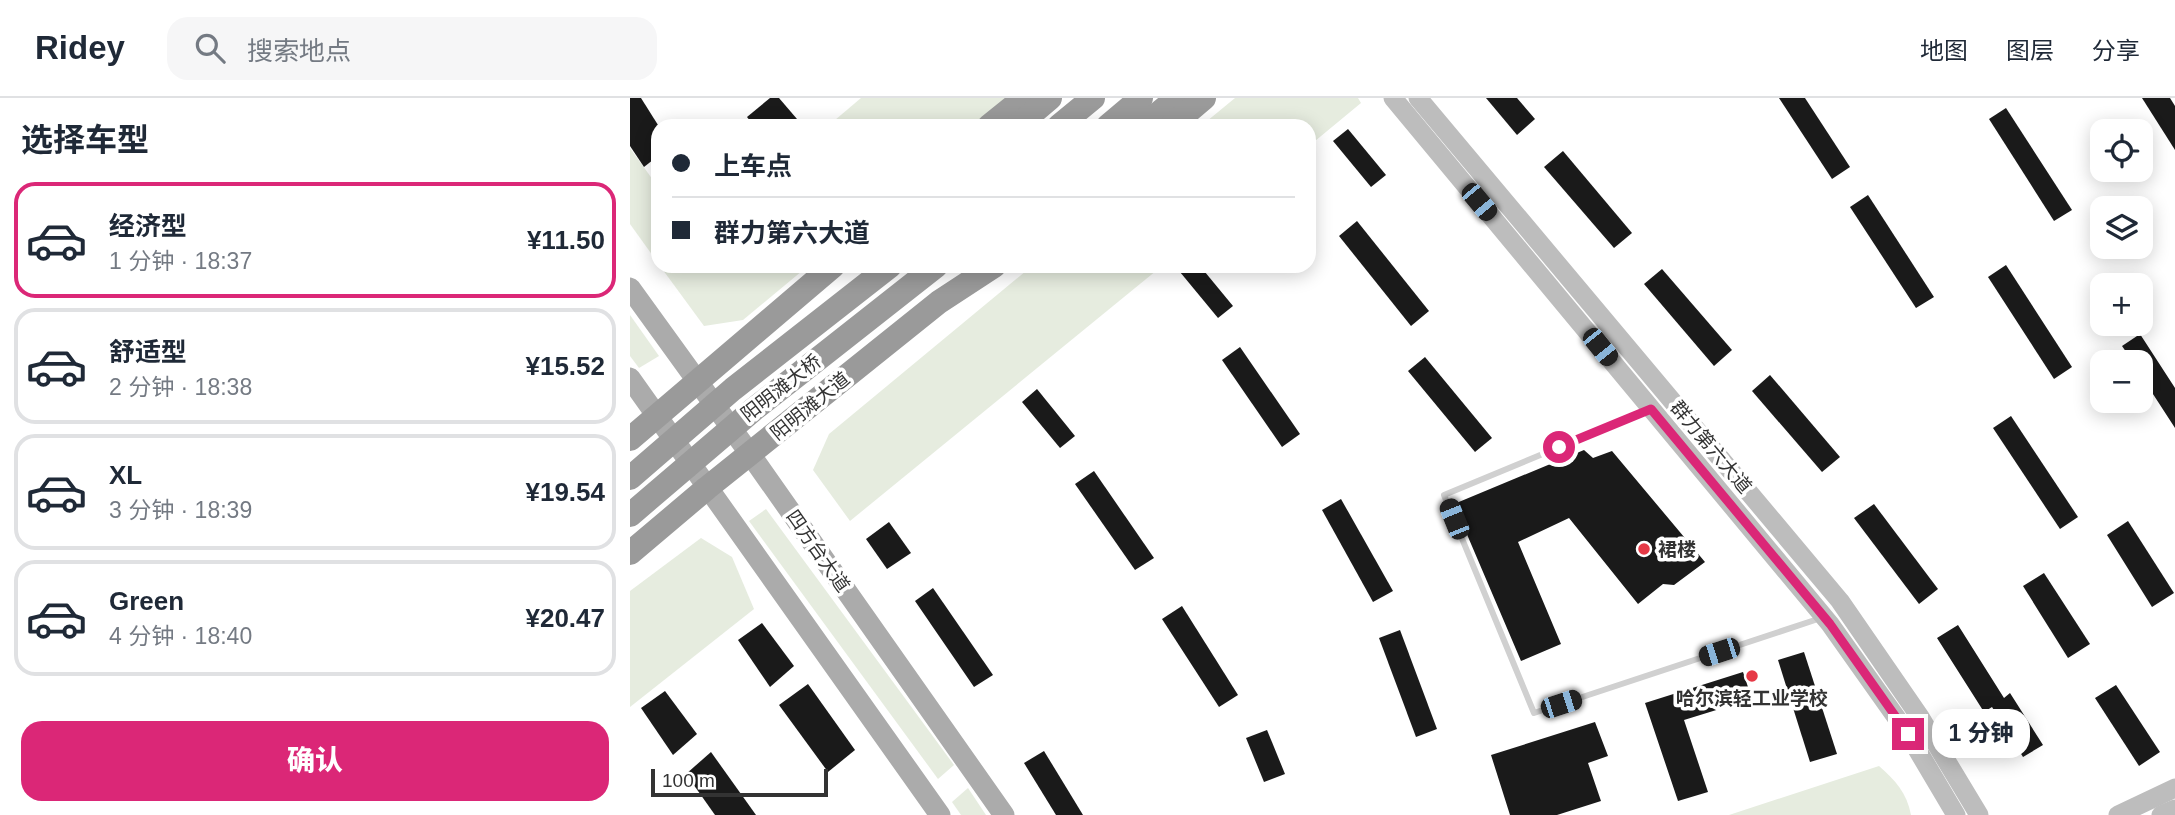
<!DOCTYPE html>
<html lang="zh">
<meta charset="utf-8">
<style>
:root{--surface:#fff;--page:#f6f6f7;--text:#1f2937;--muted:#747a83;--line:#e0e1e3;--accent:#db2777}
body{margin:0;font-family:Arial,"Noto Sans SC",sans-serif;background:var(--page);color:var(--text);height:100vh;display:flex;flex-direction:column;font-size:26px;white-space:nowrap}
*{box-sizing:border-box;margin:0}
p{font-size:23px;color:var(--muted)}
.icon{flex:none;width:38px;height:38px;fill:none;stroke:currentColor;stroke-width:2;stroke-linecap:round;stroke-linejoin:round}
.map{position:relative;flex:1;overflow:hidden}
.sheet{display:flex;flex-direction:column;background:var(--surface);width:630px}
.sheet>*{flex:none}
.banner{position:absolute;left:21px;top:21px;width:665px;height:154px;border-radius:21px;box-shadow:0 4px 18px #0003;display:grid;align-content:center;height:154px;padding:0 21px;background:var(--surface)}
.tools{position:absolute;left:1460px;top:21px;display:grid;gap:14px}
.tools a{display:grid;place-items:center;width:63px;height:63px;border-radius:14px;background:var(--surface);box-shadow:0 4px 18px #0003;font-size:35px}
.scale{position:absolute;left:21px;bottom:18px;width:177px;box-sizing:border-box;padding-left:7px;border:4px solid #333;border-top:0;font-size:19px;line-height:24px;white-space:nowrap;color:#333;-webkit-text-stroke:5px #fff;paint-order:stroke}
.end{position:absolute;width:32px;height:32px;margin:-16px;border:9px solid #db2777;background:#fff;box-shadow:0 0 0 4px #fff}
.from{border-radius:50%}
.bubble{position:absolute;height:49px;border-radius:21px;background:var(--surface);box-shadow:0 4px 18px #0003;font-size:23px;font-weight:800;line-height:49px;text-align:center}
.car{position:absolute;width:21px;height:42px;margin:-21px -10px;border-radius:9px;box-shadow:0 0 5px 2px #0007;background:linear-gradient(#222 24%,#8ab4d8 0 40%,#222 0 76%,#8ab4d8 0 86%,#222 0)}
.banner b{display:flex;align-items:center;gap:24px;height:66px;font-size:26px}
.banner b+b{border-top:2px solid var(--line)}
.banner i{width:18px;height:18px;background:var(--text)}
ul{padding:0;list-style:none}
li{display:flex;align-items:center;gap:21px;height:116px;margin:0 14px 10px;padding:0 7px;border:4px solid var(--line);border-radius:21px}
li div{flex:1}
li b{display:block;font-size:26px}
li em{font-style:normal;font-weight:800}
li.current{border-color:var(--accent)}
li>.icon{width:63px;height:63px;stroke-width:1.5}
h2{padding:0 21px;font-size:32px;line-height:84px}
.action{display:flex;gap:14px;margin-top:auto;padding:14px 21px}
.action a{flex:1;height:80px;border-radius:21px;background:var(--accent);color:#fff;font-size:28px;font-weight:800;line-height:80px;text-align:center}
header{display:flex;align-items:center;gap:42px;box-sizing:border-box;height:98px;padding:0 35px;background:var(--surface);border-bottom:2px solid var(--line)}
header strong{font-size:33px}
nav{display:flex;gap:38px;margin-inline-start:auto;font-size:24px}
.search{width:490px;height:63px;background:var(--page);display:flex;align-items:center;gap:18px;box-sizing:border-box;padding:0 24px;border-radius:21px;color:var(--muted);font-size:26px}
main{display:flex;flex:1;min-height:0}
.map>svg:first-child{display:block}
</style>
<header>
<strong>Ridey</strong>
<div class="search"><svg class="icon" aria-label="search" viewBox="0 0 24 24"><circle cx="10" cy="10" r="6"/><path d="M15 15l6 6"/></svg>搜索地点</div>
<nav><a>地图</a><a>图层</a><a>分享</a></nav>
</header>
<main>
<section class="sheet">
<h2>选择车型</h2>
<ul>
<li class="current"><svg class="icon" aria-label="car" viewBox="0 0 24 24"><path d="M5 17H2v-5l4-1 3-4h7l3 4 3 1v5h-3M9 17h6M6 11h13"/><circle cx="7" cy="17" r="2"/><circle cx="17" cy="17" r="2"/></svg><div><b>经济型</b><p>1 分钟 · 18:37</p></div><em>¥11.50</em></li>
<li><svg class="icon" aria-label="car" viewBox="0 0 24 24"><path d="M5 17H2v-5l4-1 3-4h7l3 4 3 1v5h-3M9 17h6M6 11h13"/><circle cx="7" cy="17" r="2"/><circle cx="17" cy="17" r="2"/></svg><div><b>舒适型</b><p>2 分钟 · 18:38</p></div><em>¥15.52</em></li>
<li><svg class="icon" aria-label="car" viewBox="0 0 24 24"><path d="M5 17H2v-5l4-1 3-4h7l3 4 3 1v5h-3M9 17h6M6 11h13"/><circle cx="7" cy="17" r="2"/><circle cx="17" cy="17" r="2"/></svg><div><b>XL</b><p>3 分钟 · 18:39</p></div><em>¥19.54</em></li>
<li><svg class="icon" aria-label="car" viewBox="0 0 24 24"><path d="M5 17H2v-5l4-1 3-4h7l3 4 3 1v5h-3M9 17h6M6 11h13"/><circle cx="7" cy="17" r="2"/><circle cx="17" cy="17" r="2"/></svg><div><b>Green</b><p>4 分钟 · 18:40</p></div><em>¥20.47</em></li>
</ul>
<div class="action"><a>确认</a></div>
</section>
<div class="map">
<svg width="1545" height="717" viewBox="0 0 1545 717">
<rect width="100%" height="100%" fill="#fff"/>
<g fill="#e6ecdf">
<path d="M231 0H379L345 28H198Z"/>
<path d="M605 0H728L731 5 679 48V28H571Z"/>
<path d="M0 50 28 89V165L0 126Z"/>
<path d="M30 168H178L113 222 74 228Z"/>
<path d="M402 168H532L220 423 183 372 199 336Z"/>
<path d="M0 217 29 258 9 270 0 258Z"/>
<path d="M136 411 324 667 308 681 119 423Z"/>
<path d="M71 440 102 459 124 511 0 609V493Z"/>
<path d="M1249 668C1265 682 1277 695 1281 717H1099Z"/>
<path d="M338 690 356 717H331L322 704Z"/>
</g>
<g fill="#1a1a1a">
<path d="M0 0H11L28 27V58L14 69 0 48Z"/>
<path d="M140 0H149L173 28H124L117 19Z"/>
<path d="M856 0H887L905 21 887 37Z"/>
<path d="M1149 0H1175L1220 69 1202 81Z"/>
<path d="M1512 0H1540L1545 8V52Z"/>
<path d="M1376 10 1442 112 1424 123 1359 21Z"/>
<path d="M718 31 756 77 741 89 703 43Z"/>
<path d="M933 53 1002 135 984 150 914 69Z"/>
<path d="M1238 97 1304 199 1286 210 1220 109Z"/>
<path d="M727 123 799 213 781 228 709 138Z"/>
<path d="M1376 167 1442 269 1424 281 1358 179Z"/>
<path d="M557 168H570L603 208 588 220 550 174Z"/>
<path d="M1032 171 1102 252 1084 268 1014 186Z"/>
<path d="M1510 236 1545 290V330L1510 276V264H1503L1492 248Z"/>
<path d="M610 249 670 336 652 349 592 262Z"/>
<path d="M795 259 862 340 845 354 778 273Z"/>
<path d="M1140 277 1210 359 1192 374 1122 293Z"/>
<path d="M407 291 445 338 430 350 392 304Z"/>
<path d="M1381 318 1448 419 1430 431 1363 330Z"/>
<path d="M954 352 963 360 982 353 1075 464 1044 487 1033 486 1008 506 939 420 888 444 931 546 891 563 824 406Z"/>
<path d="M464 373 524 460 505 472 445 386Z"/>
<path d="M711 401 763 493 743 504 692 412Z"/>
<path d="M1244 406 1308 491 1289 506 1224 420Z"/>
<path d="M1498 423 1544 495 1522 509 1477 437Z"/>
<path d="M259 424 281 455 257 471 236 441Z"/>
<path d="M1414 475 1460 546 1438 560 1393 488Z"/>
<path d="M303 490 363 577 344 589 285 503Z"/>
<path d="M552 508 608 597 589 609 532 521Z"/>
<path d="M132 525 164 568 140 589 108 542Z"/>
<path d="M1328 527 1374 600 1380 595 1413 647 1393 659 1362 609 1354 614 1307 540Z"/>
<path d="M770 532 807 631 786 639 749 540Z"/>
<path d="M1174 554 1207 656 1180 664 1148 562Z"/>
<path d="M1113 574 1122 601 1054 622 1078 694 1048 703 1015 605Z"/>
<path d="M178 586 225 652 198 674 149 607Z"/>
<path d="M1486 587 1530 654 1509 668 1465 600Z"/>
<path d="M35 593 67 636 43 657 11 610Z"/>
<path d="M965 624 978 658 958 665 971 703 927 717H880L861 657Z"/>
<path d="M637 632 655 676 634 684 616 640Z"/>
<path d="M414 653 453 717H426L394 665Z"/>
<path d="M81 654 126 717H85L56 676Z"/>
</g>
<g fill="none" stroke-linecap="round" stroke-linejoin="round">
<path stroke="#d0d0d0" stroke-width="6" d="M1019 312 814 397 904 615 1191 520"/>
<g stroke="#bdbdbd" stroke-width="19">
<path d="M763 0 1200 526 1278 636 1326 717"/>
<path d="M788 0 1210 503 1290 619 1349 717"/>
<path d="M1488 717 1545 690"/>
<path d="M1531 717 1545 711"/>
</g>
<g stroke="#ababab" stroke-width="21">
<path d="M0 190 120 356 374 717"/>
<path d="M0 280 310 717"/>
</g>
<g stroke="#9a9a9a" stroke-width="24">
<path d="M359 28 394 0"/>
<path d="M387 28 420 0"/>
<path d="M429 28 463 0"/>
<path d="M478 28 511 0"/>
<path d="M513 28 547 0"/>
<path d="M541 28 574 0"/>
<path d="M0 341 203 168"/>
<path d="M0 455 77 390 309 204 364 168"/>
</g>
<g stroke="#9a9a9a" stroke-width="24">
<path d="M0 380 103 291 260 168"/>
<path d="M0 417 123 312 306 168"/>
</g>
</g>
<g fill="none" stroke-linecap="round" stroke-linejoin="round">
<path stroke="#db2777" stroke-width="9" d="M929 349 1021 311 1200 526 1278 636"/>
</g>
<g fill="#e63946" stroke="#fff" stroke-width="2.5">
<circle cx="1014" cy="451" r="7"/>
<circle cx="1122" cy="578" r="7"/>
</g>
<g text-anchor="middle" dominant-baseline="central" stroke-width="7" stroke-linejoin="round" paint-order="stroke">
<g font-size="19" fill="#333" stroke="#fff">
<text transform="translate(151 290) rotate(-38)">阳明滩大桥</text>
<text transform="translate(180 308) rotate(-39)">阳明滩大道</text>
<text transform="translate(1081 349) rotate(50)">群力第六大道</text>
<text transform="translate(188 453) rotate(55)">四方台大道</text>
</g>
<g font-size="19" font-weight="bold" fill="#333" stroke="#fff" text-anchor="start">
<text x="1028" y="451">裙楼</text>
<text x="1122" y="600" text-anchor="middle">哈尔滨轻工业学校</text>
</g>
</g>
</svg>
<div class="tools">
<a><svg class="icon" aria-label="locate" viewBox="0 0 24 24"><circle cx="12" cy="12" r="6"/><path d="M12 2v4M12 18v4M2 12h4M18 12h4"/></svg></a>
<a><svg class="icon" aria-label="layers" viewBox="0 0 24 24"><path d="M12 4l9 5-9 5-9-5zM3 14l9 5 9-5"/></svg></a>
<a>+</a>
<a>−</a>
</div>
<div class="scale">100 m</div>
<i class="end from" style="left:929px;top:349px"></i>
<i class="end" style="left:1278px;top:636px"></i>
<div class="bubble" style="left:1302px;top:611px;width:98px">1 分钟</div>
<i class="car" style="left:849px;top:104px;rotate:140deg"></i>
<i class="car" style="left:970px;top:249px;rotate:141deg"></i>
<i class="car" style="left:824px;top:421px;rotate:338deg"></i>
<i class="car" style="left:1089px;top:554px;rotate:252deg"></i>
<i class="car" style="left:931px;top:606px;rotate:72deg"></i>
<div class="banner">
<b><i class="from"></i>上车点</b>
<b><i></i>群力第六大道</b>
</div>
</div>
</main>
